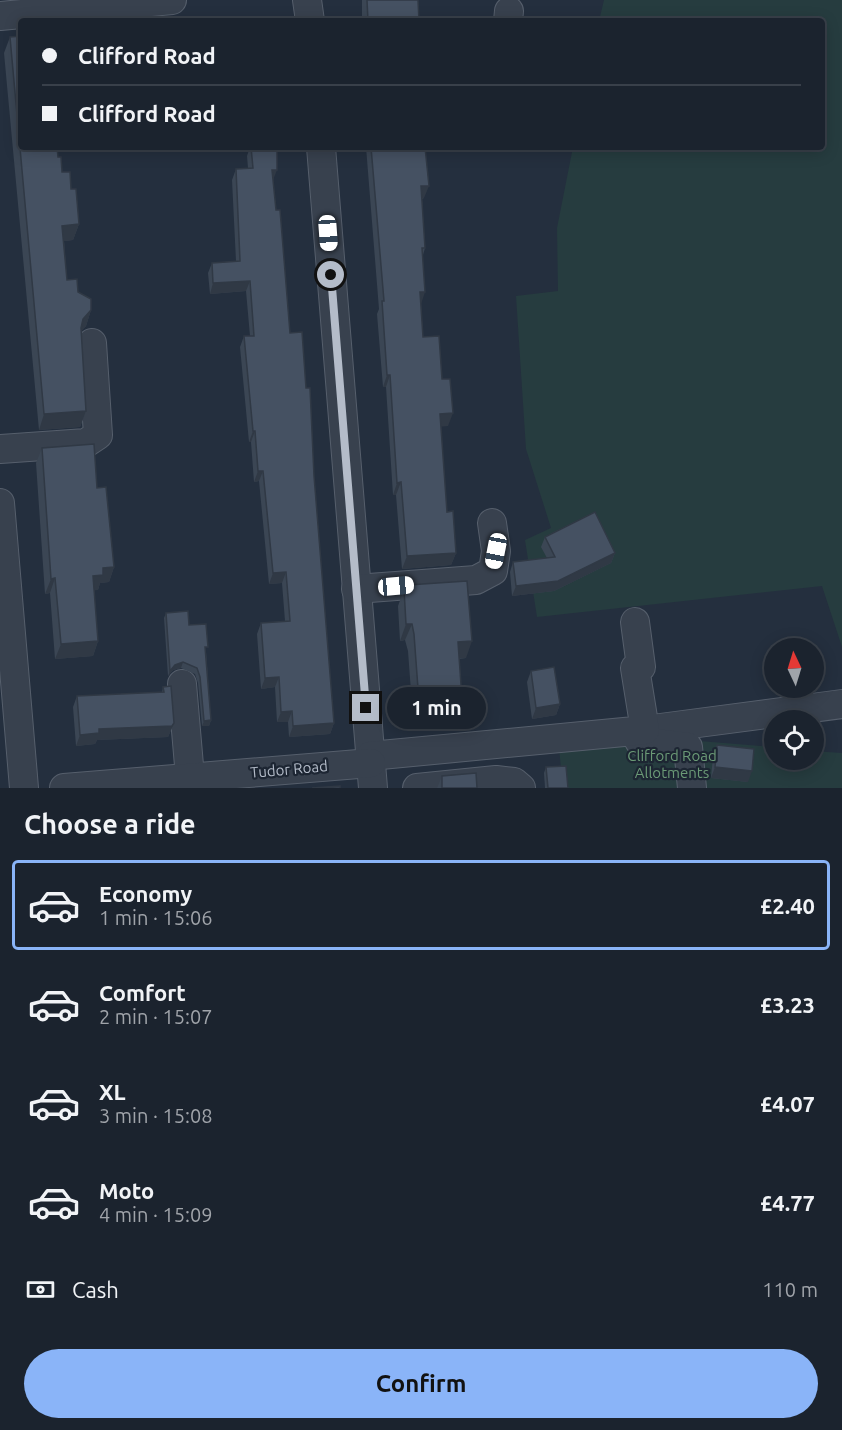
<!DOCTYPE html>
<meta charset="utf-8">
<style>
:root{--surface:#1b232e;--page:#242b36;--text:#f1f3f6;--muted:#a0a4aa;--line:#39404a;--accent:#8ab4f8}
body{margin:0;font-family:Ubuntu,sans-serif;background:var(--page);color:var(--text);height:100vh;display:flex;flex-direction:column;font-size:22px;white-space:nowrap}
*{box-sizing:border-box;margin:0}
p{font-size:20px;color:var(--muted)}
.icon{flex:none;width:33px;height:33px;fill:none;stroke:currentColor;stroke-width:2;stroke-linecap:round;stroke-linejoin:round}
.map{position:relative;height:788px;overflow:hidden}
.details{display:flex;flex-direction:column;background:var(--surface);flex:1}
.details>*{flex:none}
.banner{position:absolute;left:18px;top:18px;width:807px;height:132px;border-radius:6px;box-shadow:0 3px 15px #0003,0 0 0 2px var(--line);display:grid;align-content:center;height:132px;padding:0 24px;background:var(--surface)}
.needle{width:39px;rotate:356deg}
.fabs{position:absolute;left:764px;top:638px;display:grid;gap:12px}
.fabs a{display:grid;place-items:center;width:60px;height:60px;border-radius:50%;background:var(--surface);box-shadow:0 3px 15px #0003,0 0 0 2px var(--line);font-size:30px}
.end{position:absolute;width:27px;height:27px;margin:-14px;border:8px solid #b4bcc9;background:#111;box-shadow:0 0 0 3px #111}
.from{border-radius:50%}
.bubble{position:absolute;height:42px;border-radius:21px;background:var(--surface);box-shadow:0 3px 15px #0003,0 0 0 2px var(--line);font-size:20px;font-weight:700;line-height:42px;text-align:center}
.car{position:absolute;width:18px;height:36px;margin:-18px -9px;border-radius:8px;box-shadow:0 0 4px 2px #0007;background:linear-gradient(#fff 24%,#345 0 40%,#fff 0 76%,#345 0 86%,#fff 0)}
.banner b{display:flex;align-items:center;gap:21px;height:57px;font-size:22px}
.banner b+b{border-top:2px solid var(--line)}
.banner i{width:15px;height:15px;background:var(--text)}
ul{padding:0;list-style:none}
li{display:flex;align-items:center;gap:18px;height:90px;margin:0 12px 9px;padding:0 12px;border:3px solid transparent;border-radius:6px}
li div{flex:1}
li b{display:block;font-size:22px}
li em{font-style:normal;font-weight:700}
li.active{border-color:var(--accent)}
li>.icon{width:54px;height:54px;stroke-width:1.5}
h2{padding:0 24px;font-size:27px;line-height:72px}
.pay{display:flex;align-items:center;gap:15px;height:66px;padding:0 24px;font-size:22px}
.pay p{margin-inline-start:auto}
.button{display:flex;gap:12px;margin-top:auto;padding:12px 24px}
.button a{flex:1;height:69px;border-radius:36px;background:var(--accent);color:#111;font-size:24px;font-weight:700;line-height:69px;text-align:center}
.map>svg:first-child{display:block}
</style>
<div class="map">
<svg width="842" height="788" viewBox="0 0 842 788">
<rect width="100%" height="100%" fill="#242f3e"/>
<g fill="#263c3f">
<path d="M604 0H842V647L822 586 537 617 525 540 551 528 526 449 516 296 558 291 557 228 573 147H822V21H599Z"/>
<path d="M650 737 774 747V759H813V751L842 753V788H563L558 738Z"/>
</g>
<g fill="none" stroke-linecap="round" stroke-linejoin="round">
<defs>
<g id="minor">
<path d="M307 0 310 21"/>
<path d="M0 16 172 0"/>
<path d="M508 21 509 11"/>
<path d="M321 147 373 788"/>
<path d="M0 449 86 443 98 435 92 343"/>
<path d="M0 503 24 788"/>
<path d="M356 589 476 580 493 571 496 551 492 523"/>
<path d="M182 684 190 777"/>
<path d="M645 730 842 704"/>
<path d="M639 741 688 747 692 788"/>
<path d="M370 756 645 730 635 668 641 667 635 622"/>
<path d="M64 788 371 763"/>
<path d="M417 788 496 780 514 782 521 788"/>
</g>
</defs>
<use href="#minor" stroke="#565f6c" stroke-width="30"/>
<use href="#minor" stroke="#38414e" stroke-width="28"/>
</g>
<g fill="#3b4654">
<path d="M362 0H418L419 21H362Z"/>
<path d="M10 37 58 157 62 172 71 189 79 224 73 240 64 241 67 280 91 310 86 326 81 331 86 411 80 427 39 430 4 53Z"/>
<path d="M250 147H277L273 181 290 333 306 388 334 723 330 734 289 737 288 722H277L275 687 261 689 257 634 261 623 285 621 282 583 269 584 259 481 254 482 251 442H249L240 347 244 336H250L246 291 210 294 208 273 212 263 236 261 232 180 236 169 248 168 247 156Z"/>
<path d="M366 147H425L424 198 422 199 425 248 423 255 421 304 423 337 442 379 448 426H441L447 512 456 553 451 565 402 569 396 495H393L386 387H383L377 314 379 309Z"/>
<path d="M42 448 97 488 114 567 109 582 100 583 98 590H94L98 641 93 656 55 659 50 593 45 594 36 463Z"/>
<path d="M545 537 615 553 611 563 554 591 512 596 510 572 513 562 547 558 541 547Z"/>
<path d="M408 585 466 658 459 659 456 716 413 719 408 651 405 640 400 641 398 606 404 589H407Z"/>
<path d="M166 613 189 625 206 652 211 720 209 726H202L198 683 195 674 181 668 173 670 168 676 164 618Z"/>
<path d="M531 671 560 704 556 715 532 719 527 682Z"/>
<path d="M163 687 174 723 168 737 97 740 95 744 76 746 73 707 77 696 162 692Z"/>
<path d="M717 745 748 782 711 778 713 756Z"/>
<path d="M546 767 568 788H545L544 773Z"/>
<path d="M442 776 477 788H437Z"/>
</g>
<g fill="#303945">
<path d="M272 170H277L273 180Z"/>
<path d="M421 186H429L424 198 416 199Z"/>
<path d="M79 224 73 240 57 242 62 226Z"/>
<path d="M250 281 246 291 210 294 213 283Z"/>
<path d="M420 292H425L421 304Z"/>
<path d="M91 310 86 326 78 335 83 319Z"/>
<path d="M387 375H390L386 387H383Z"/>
<path d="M86 411 80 427 39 430 44 414Z"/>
<path d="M453 413 448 426 436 427 440 414Z"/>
<path d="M253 431H255L251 442H249Z"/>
<path d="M258 471H263L259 481 254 482Z"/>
<path d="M401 482 396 495H393L397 483Z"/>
<path d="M456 553 451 565 402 569 407 556Z"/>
<path d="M615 553 611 563 554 591 512 596 516 586Z"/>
<path d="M114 567 109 582 100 583 98 590 87 591 93 576 103 568Z"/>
<path d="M286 572 282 583 269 584 273 573Z"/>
<path d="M55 578 50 593 45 594 51 579Z"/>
<path d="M406 624H412L405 640 400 641Z"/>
<path d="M98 641 93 656 55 659 61 644Z"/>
<path d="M472 641 466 658 452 659 458 642Z"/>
<path d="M183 662 181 668 173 670 168 676 170 671 175 665Z"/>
<path d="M279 677 275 687 261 689 265 678Z"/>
<path d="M462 699 456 716 413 719 419 702Z"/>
<path d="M560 704 556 715 532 719 536 708Z"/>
<path d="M292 711 288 722H277L281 712Z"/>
<path d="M211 720 209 726H202L204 721Z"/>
<path d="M174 723 168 737 97 740 95 744 76 746 80 735 99 729Z"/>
<path d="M334 723 330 734 289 737 293 726Z"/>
<path d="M715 767 752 771 748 782 711 778Z"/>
</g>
<g fill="#455162" stroke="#303945" stroke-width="1.5">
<path d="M367 0H418L419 21H368Z"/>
<path d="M274 17V21H229Z"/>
<path d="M21 36V147H57L58 157H61L62 172H70L71 189H76L79 224 62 226 67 280 77 279 78 292 91 299V310L83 319 81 328 86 411 44 414 10 37Z"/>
<path d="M251 147H277V170H272L276 210H280L290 333 302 332 306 388H310L314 476 334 723 293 726 292 711 281 712 279 677 265 678 261 623 290 621 286 572 273 573 263 471H258L255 431H253L244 336H254L250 281 213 283 212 263 240 261 236 169 253 168Z"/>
<path d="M371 147H425L429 186H421L425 248H422L425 292H420L423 337 439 336 442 379H450L453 413 440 414 447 512 453 511 456 553 407 556 401 482 397 483 390 375H387L382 301H384Z"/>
<path d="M94 444 97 488 106 487 114 567 103 568V575L93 576 98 641 61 644 55 578 51 579 42 448Z"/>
<path d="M595 512 615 553 558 581 516 586 513 562 555 557 545 537Z"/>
<path d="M467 581 472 641 458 642 462 699 419 702 414 634 412 624H406L404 589H408V585Z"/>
<path d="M188 611 189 625 206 624 208 647H205L211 720 204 721 200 677 197 668 183 662 175 665 170 671 166 613Z"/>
<path d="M554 667 560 704 536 708 531 671Z"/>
<path d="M171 686 174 723 172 726 99 729V733L80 735 77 696 164 692 163 687Z"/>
<path d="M717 745 754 749 752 771 715 767Z"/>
<path d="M566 766 568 788H548L546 767Z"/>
<path d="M476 773 477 788H442V776Z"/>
<path d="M340 786V788H312Z"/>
</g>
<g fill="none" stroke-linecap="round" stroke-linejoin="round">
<path stroke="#b4bcc9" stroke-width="8" d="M331 275 366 708"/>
</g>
<g text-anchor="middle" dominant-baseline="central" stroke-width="4.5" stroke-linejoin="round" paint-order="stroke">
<g font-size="15" fill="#6b9a76" stroke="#1d2633">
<text x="672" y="755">Clifford Road<tspan x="672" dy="17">Allotments</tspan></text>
</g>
<g font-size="15" fill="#b4bcc9" stroke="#1d2633">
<text transform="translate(289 769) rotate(-5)">Tudor Road</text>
</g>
</g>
</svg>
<div class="fabs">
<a><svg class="needle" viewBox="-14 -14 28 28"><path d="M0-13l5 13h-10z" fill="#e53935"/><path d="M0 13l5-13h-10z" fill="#a0a4aa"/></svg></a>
<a><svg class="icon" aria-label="locate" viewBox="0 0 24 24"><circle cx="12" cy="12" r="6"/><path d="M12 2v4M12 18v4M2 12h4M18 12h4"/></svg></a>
</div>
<i class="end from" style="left:331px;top:275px"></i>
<i class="end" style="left:366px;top:708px"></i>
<div class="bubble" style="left:387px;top:687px;width:99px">1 min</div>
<i class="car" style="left:328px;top:233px;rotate:176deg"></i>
<i class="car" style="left:496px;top:551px;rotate:191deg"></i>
<i class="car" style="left:396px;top:586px;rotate:85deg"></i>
<div class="banner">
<b><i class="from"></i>Clifford Road</b>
<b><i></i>Clifford Road</b>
</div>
</div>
<section class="details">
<h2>Choose a ride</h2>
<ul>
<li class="active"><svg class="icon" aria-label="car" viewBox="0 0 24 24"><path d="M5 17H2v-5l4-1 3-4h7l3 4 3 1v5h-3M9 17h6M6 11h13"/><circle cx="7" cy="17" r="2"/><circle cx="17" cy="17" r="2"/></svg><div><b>Economy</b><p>1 min · 15:06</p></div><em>£2.40</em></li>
<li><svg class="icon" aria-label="car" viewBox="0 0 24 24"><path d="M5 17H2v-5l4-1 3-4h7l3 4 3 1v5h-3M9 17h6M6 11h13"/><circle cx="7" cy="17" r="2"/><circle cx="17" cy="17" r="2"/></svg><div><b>Comfort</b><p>2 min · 15:07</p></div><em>£3.23</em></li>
<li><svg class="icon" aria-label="car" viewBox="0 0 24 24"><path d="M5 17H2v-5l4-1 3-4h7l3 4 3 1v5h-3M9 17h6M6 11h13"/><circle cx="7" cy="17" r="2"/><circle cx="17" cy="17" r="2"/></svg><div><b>XL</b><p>3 min · 15:08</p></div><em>£4.07</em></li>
<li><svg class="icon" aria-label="car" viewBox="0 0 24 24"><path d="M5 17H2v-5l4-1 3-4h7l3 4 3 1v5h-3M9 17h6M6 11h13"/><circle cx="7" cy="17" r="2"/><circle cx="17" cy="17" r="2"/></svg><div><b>Moto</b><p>4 min · 15:09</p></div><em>£4.77</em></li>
</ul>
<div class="pay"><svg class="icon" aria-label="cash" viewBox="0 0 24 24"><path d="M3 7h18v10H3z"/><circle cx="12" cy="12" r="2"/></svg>Cash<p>110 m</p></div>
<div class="button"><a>Confirm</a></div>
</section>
